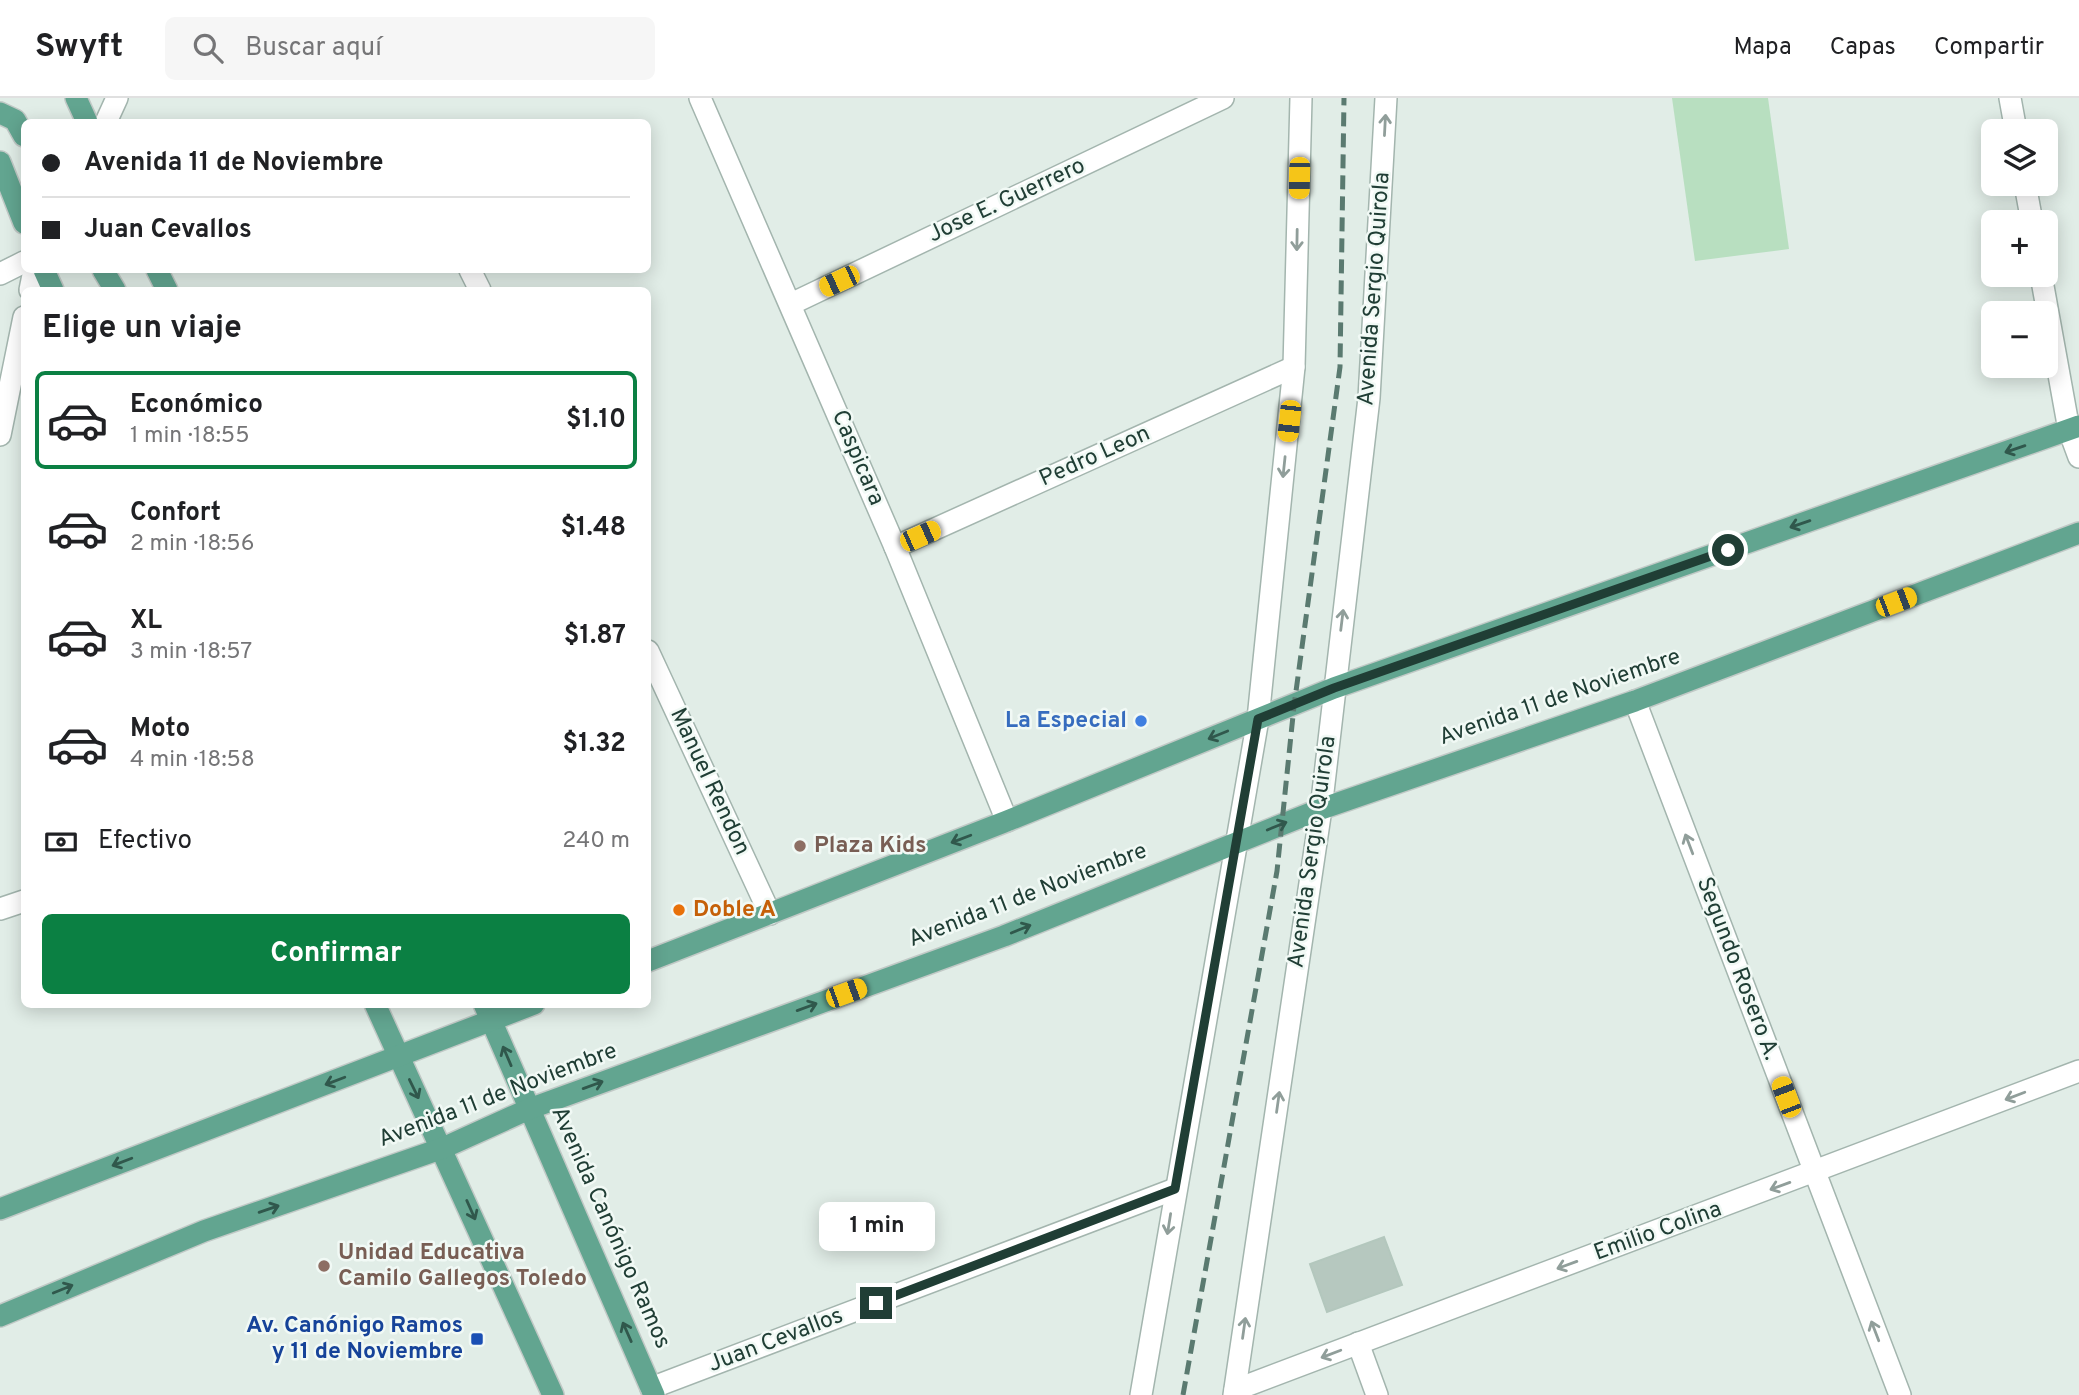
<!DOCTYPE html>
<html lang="es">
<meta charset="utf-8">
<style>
:root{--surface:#fff;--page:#f6f6f6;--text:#202124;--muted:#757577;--line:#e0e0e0;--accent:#0b8043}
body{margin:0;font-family:Overpass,sans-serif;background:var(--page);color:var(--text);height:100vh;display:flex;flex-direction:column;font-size:26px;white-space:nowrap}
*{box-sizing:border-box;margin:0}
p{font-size:23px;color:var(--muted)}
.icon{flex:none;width:38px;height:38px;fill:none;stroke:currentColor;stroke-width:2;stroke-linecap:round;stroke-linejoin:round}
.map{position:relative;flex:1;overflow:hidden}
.details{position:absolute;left:21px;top:189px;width:630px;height:721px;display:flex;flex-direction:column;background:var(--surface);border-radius:10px;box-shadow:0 4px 18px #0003}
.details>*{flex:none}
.banner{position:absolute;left:21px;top:21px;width:630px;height:154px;border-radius:10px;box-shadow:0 4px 18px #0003;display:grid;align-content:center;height:154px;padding:0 21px;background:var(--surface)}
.buttons{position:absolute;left:1981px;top:21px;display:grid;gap:14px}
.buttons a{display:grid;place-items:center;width:77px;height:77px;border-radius:10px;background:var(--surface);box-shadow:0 4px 18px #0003;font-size:35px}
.end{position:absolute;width:32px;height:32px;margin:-16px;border:9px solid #203e35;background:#fff;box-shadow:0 0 0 4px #fff}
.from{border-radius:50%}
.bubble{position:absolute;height:49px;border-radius:10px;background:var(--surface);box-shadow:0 4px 18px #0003;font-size:23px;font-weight:700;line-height:49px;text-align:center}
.car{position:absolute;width:21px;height:42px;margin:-21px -10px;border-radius:9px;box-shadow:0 0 5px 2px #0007;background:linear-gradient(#f5c518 24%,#345 0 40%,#f5c518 0 76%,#345 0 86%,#f5c518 0)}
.banner b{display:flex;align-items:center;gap:24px;height:66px;font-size:26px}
.banner b+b{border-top:2px solid var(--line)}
.banner i{width:18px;height:18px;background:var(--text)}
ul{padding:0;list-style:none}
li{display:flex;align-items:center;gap:21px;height:98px;margin:0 14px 10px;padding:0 7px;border:4px solid transparent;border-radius:10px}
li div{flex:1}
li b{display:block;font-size:26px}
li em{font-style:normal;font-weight:700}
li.active{border-color:var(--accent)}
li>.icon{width:63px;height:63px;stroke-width:1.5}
h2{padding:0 21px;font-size:32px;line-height:84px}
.pay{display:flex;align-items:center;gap:18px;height:77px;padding:0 21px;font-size:26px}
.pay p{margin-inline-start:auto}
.button{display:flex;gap:14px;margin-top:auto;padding:14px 21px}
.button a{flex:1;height:80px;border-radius:10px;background:var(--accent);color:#fff;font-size:28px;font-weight:700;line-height:80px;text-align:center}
header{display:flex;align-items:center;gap:42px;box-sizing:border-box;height:98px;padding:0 35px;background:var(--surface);border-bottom:2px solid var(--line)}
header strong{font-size:33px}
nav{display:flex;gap:38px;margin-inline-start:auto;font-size:24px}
.search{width:490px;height:63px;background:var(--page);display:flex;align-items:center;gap:18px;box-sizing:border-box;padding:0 24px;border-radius:10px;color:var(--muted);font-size:26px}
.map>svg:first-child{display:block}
</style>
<header>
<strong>Swyft</strong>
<div class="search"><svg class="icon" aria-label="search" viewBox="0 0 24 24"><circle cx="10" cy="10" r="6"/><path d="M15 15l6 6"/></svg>Buscar aquí</div>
<nav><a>Mapa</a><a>Capas</a><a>Compartir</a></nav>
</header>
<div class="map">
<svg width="2079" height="1297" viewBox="0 0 2079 1297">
<rect width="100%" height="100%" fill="#e1ede7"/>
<path fill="#b8dfc0" d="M1672 0H1768L1789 151 1695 163Z"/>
<path fill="#b6c8bf" stroke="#b3c7bd" stroke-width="2" d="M1384 1139 1402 1187 1327 1214 1310 1166Z"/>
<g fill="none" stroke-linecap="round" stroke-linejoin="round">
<defs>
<g id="minor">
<path d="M700 0 895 449 1007 723"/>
<path d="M2010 0 2016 33"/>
<path d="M106 24 117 0"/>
<path d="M2025 86 2032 124"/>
<path d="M470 172 480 192"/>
<path d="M0 176 24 164"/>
<path d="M2041 177 2069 332 2079 359"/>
<path d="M30 192 34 172"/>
<path d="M791 206 1223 0"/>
<path d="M0 337 24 219"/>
<path d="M895 449 1294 269"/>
<path d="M648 553 770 816"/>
<path d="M1635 603 1900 1297"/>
<path d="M0 811 24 803"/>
<path d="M1358 1245 1377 1297"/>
<path d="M651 1290 1175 1091"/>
<path d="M1235 1292 2079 973"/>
<path d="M1141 1297 1258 621 1294 269 1301 0"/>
<path d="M1234 1297 1321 711 1369 300 1386 0"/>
</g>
<g id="major">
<path d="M76 0 87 24"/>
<path d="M0 15 15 22 24 38"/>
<path d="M0 64 24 125"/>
<path d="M44 172 53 192"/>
<path d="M103 172 115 192"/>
<path d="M157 172 167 192"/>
<path d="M648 863 1007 723 1334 590 2079 328"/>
<path d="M375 906 553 1297"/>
<path d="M484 906 654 1297"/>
<path d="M0 1111 534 906"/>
<path d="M0 1218 204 1133 443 1050 529 1011 1004 838 1321 711 1635 603 2079 435"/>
</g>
</defs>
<use href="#minor" stroke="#a3b5ae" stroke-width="24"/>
<use href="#major" stroke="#c1c9c6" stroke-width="24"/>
<use href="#minor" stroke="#fff" stroke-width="21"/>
<use href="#major" stroke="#62a590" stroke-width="21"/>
<path stroke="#5a7a70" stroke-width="5" stroke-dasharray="14 7" stroke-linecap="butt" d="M1183 1297 1277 773 1294 608 1340 269 1344 0"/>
</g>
<defs><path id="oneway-shaft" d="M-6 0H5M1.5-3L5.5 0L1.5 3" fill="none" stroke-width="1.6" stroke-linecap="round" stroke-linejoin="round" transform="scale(1.75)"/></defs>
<g stroke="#909e9a">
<use href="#oneway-shaft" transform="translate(1385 27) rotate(-87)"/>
<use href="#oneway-shaft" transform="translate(1297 142) rotate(91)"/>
<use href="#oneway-shaft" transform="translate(1284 369) rotate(96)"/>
<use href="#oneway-shaft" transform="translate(1342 522) rotate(-83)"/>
<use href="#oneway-shaft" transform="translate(1689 746) rotate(-111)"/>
<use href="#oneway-shaft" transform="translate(2015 998) rotate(159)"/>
<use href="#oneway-shaft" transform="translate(1278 1004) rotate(-82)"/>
<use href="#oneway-shaft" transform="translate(1780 1088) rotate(160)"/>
<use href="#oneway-shaft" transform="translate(1169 1126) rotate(99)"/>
<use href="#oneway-shaft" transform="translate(1567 1167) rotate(160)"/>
<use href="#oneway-shaft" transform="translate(1244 1230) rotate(-82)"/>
<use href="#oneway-shaft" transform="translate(1875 1233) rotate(-111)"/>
<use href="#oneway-shaft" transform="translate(1331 1256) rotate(159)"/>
</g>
<g stroke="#30584c">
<use href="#oneway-shaft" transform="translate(2015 351) rotate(161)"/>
<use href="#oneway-shaft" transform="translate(1800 426) rotate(161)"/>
<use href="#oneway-shaft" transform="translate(1218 637) rotate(158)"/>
<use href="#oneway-shaft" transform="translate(1277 728) rotate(-22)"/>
<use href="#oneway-shaft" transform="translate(961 741) rotate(159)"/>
<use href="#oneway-shaft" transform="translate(1021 831) rotate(-22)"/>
<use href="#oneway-shaft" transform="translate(807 909) rotate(-20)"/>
<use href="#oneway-shaft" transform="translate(507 958) rotate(-113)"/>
<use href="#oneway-shaft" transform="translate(335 983) rotate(159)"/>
<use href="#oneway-shaft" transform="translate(593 987) rotate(-20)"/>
<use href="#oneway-shaft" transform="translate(414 991) rotate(64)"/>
<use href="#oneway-shaft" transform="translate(122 1064) rotate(159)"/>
<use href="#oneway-shaft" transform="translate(269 1111) rotate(-19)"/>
<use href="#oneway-shaft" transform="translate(471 1112) rotate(66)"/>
<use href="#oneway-shaft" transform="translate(63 1191) rotate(-22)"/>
<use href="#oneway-shaft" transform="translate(627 1234) rotate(-114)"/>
</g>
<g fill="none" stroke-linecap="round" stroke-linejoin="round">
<path stroke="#203e35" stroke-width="9" d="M876 1205 1175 1091 1258 621 1334 590 1728 452"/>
</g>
<circle fill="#3f7fe0" stroke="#f1f9f5" stroke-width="2.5" cx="1141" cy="623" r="7"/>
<g fill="#8d6e63" stroke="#f1f9f5" stroke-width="2.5">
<circle cx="800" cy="748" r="7"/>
<circle cx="324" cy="1168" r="7"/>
</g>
<circle fill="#e8710a" stroke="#f1f9f5" stroke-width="2.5" cx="679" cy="812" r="7"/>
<rect fill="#1a4fb4" stroke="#f1f9f5" stroke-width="2.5" x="470" y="1234" width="14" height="14" rx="3.5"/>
<g text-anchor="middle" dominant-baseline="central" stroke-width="5" stroke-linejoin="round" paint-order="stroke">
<g font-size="23" fill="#203e35" stroke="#f1f9f5">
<text transform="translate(1007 103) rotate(-25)">Jose E. Guerrero</text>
<text transform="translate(1375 191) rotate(-86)">Avenida Sergio Quirola</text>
<text transform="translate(1095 359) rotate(-24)">Pedro Leon</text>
<text transform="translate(857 360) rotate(67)">Caspicara</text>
<text transform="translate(1560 600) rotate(-19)">Avenida 11 de Noviembre</text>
<text transform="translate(709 684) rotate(65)">Manuel Rendon</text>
<text transform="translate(1313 754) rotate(-82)">Avenida Sergio Quirola</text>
<text transform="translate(1028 798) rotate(-21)">Avenida 11 de Noviembre</text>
<text transform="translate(1737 871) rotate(69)">Segundo Rosero A.</text>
<text transform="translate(498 998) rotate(-21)">Avenida 11 de Noviembre</text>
<text transform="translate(610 1130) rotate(66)">Avenida Canónigo Ramos</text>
<text transform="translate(1658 1134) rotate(-20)">Emilio Colina</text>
<text transform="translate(776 1243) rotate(-21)">Juan Cevallos</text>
</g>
<g font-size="23" font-weight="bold" fill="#366cbe" stroke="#f1f9f5" text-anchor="end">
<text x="1127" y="623">La Especial</text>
</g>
<g font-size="23" font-weight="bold" fill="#785e54" stroke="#f1f9f5" text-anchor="start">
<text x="814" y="748">Plaza Kids</text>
<text x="338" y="1155">Unidad Educativa<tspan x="338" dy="26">Camilo Gallegos Toledo</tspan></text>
</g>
<g font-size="23" font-weight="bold" fill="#c56008" stroke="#f1f9f5" text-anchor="start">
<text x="693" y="812">Doble A</text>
</g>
<g font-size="23" font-weight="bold" fill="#164399" stroke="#f1f9f5" text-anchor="end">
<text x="463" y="1228">Av. Canónigo Ramos<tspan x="463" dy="26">y 11 de Noviembre</tspan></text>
</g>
</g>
</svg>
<div class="buttons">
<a><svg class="icon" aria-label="layers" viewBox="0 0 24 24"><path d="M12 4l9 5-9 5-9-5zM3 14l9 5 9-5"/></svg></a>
<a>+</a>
<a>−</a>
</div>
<i class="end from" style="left:1728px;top:452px"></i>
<i class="end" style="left:876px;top:1205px"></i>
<div class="bubble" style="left:819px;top:1104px;width:116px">1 min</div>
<i class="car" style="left:1299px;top:80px;rotate:181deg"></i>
<i class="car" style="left:839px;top:183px;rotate:245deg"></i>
<i class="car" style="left:1289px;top:323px;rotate:186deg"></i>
<i class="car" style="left:920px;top:438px;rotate:66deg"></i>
<i class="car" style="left:1896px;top:504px;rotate:69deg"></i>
<i class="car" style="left:846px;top:895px;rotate:70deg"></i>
<i class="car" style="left:1786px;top:999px;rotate:339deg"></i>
<div class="banner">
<b><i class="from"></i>Avenida 11 de Noviembre</b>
<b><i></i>Juan Cevallos</b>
</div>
<section class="details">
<h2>Elige un viaje</h2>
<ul>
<li class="active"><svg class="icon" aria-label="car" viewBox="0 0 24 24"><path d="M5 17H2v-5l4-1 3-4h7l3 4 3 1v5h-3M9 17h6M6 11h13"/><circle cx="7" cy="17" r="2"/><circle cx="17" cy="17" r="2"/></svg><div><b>Económico</b><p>1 min · 18:55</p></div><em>$1.10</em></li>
<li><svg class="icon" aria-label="car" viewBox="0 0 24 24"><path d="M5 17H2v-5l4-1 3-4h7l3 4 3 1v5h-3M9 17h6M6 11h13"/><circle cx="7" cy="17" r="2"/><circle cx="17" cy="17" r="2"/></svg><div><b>Confort</b><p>2 min · 18:56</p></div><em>$1.48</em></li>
<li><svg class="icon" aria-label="car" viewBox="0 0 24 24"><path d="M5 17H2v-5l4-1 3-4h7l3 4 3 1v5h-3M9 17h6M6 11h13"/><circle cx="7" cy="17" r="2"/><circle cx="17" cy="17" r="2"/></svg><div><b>XL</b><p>3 min · 18:57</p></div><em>$1.87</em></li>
<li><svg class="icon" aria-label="car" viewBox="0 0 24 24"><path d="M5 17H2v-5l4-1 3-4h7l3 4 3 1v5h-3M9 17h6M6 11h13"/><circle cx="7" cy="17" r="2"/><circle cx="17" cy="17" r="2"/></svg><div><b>Moto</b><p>4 min · 18:58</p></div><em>$1.32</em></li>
</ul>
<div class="pay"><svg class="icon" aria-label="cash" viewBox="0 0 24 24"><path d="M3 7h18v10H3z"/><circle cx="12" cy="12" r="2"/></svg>Efectivo<p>240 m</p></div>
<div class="button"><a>Confirmar</a></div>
</section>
</div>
